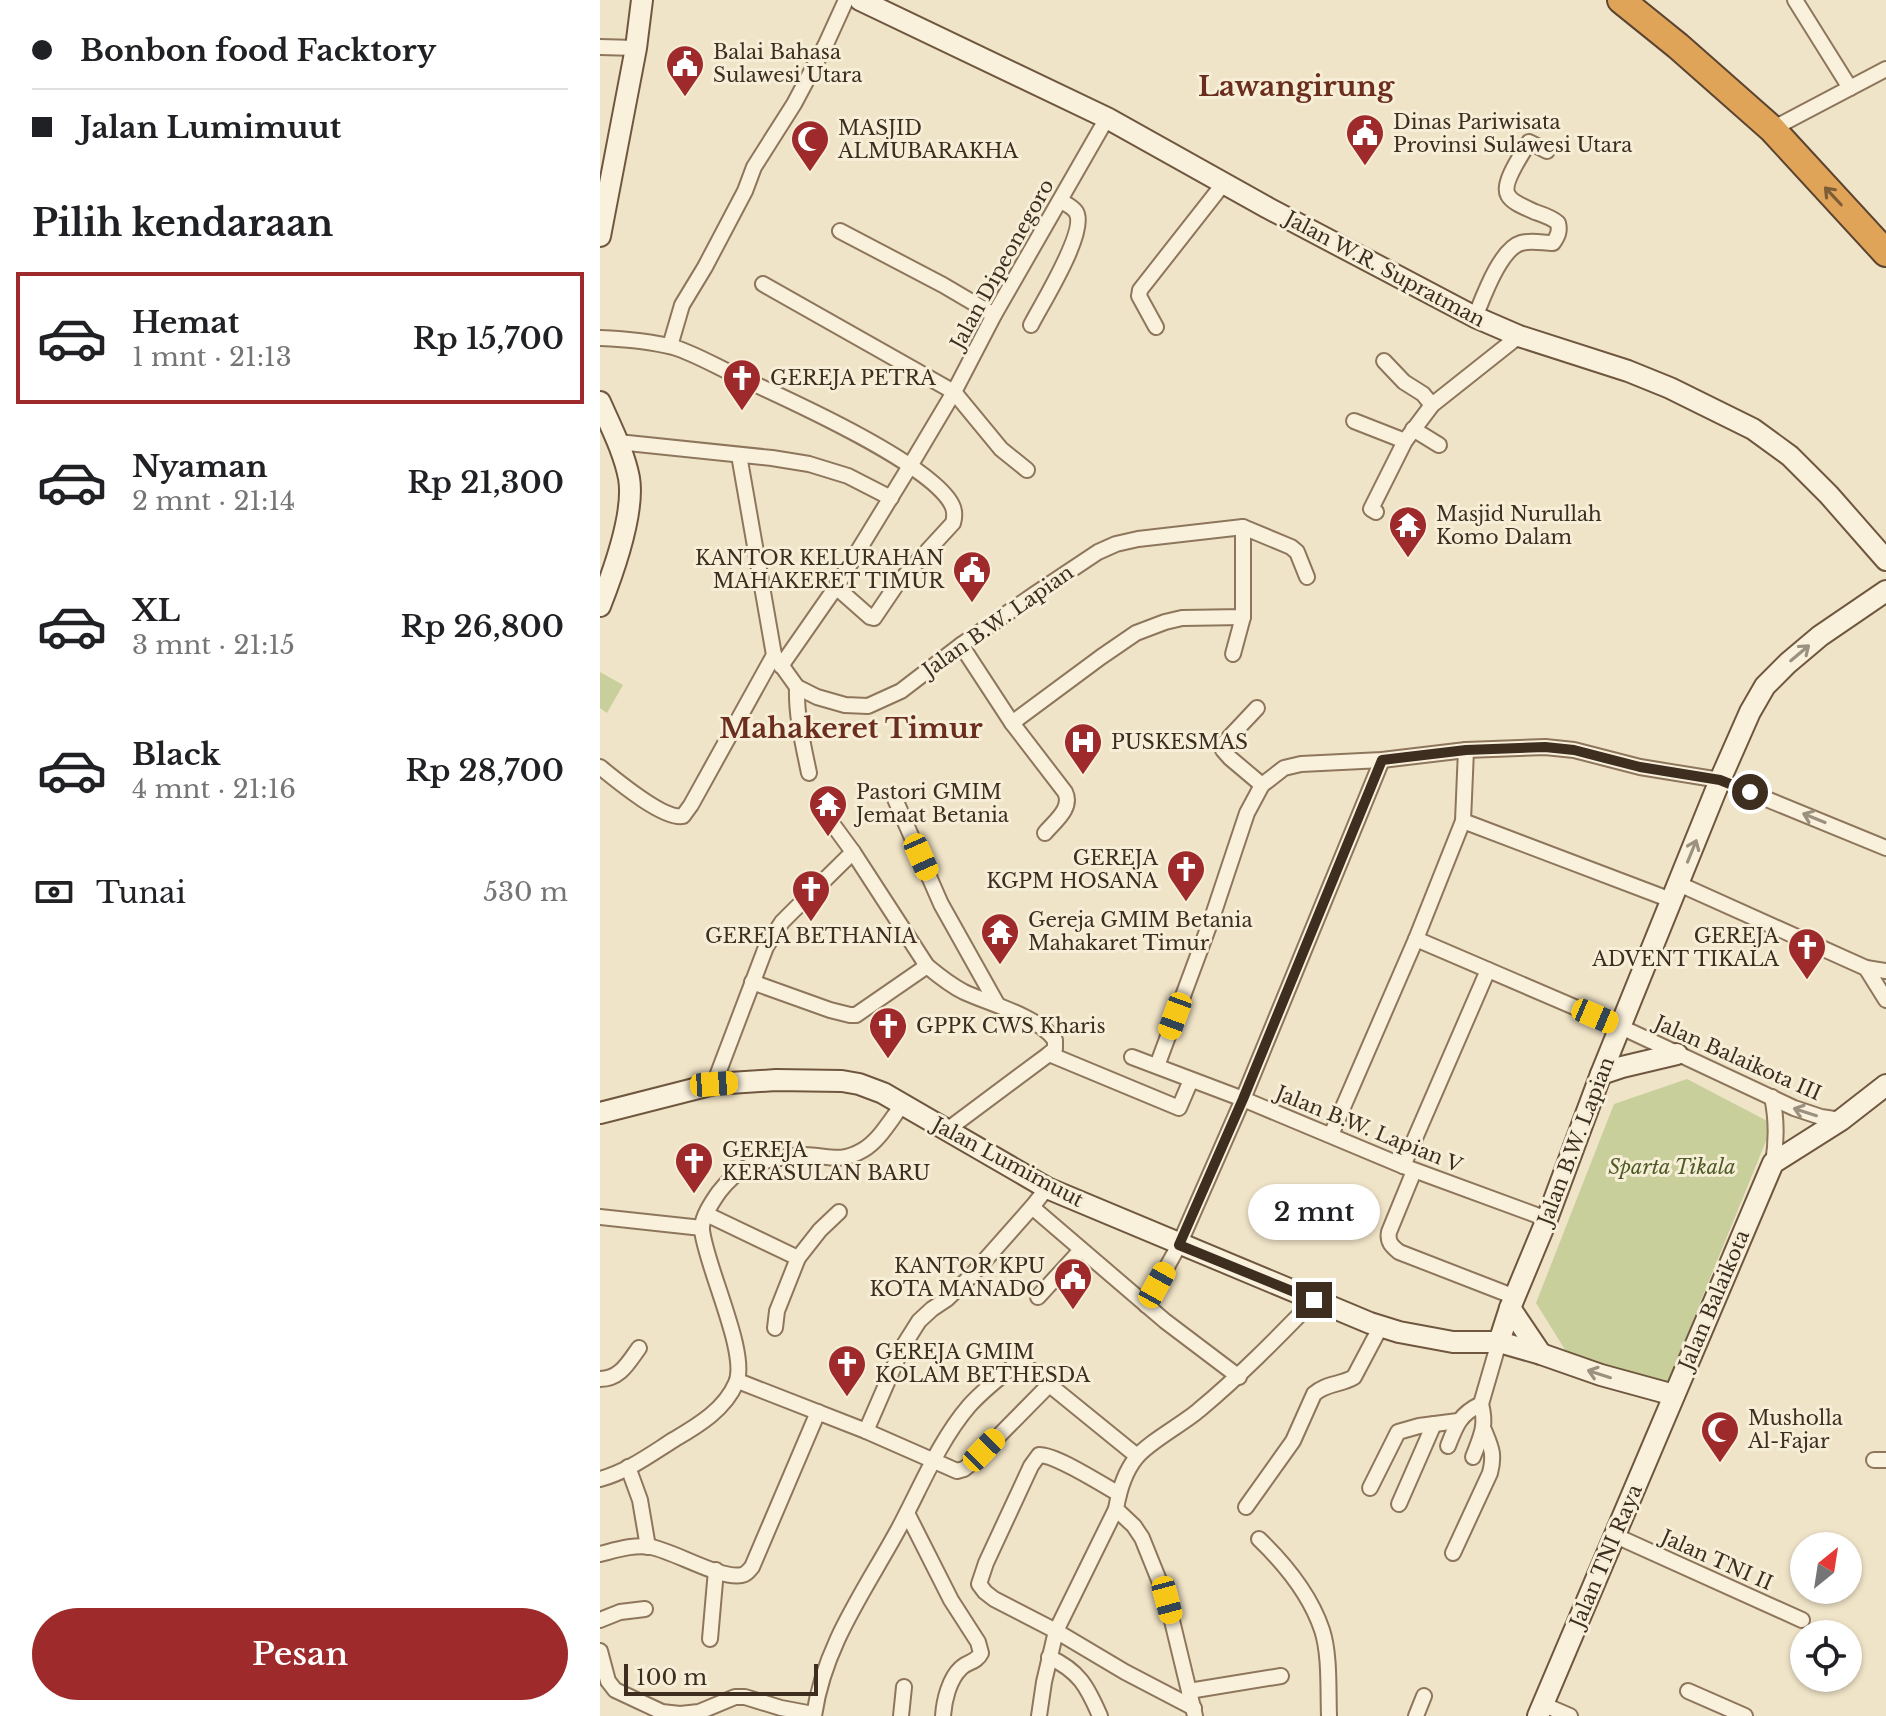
<!DOCTYPE html>
<html lang="id">
<meta charset="utf-8">
<style>
:root{--surface:#fff;--page:#f6f6f6;--text:#202124;--muted:#757577;--line:#e0e0e0;--accent:#9e2a2b}
body{margin:0;font-family:"Libre Baskerville",serif;background:var(--page);color:var(--text);height:100vh;display:flex;flex-direction:column;font-size:30px;white-space:nowrap}
*{box-sizing:border-box;margin:0}
p{font-size:26px;color:var(--muted)}
.icon{flex:none;width:44px;height:44px;fill:none;stroke:currentColor;stroke-width:2;stroke-linecap:round;stroke-linejoin:round}
.map{position:relative;flex:1;overflow:hidden}
.details{display:flex;flex-direction:column;background:var(--surface);width:600px}
.details>*{flex:none}
.hud{display:grid;align-content:center;height:176px;padding:0 32px;background:var(--surface)}
.needle{width:52px;rotate:30deg}
.fabs{position:absolute;left:1190px;top:1532px;display:grid;gap:16px}
.fabs a{display:grid;place-items:center;width:72px;height:72px;border-radius:50%;background:var(--surface);box-shadow:0 2px 6px #0004;font-size:40px}
.scale{position:absolute;left:24px;bottom:20px;width:194px;box-sizing:border-box;padding-left:8px;border:4px solid #3d2e20;border-top:0;font-size:22px;line-height:28px;white-space:nowrap;color:#3d2e20;-webkit-text-stroke:6px #f7eed8;paint-order:stroke}
.end{position:absolute;width:36px;height:36px;margin:-18px;border:10px solid #3d2e20;background:#fff;box-shadow:0 0 0 4px #fff}
.from{border-radius:50%}
.bubble{position:absolute;height:56px;border-radius:28px;background:var(--surface);box-shadow:0 2px 6px #0004;font-size:26px;font-weight:600;line-height:56px;text-align:center}
.car{position:absolute;width:24px;height:48px;margin:-24px -12px;border-radius:10px;box-shadow:0 0 6px 2px #0007;background:linear-gradient(#f5c518 24%,#345 0 40%,#f5c518 0 76%,#345 0 86%,#f5c518 0)}
.hud b{display:flex;align-items:center;gap:28px;height:76px;font-size:30px}
.hud b+b{border-top:2px solid var(--line)}
.hud i{width:20px;height:20px;background:var(--text)}
ul{padding:0;list-style:none}
li{display:flex;align-items:center;gap:24px;height:132px;margin:0 16px 12px;padding:0 16px;border:4px solid transparent;border-radius:0px}
li div{flex:1}
li b{display:block;font-size:30px}
li em{font-style:normal;font-weight:600}
li.selected{border-color:var(--accent)}
li>.icon{width:72px;height:72px;stroke-width:1.5}
h2{padding:0 32px;font-size:36px;line-height:96px}
.pay{display:flex;align-items:center;gap:20px;height:88px;padding:0 32px;font-size:30px}
.pay p{margin-inline-start:auto}
.primary-button{display:flex;gap:16px;margin-top:auto;padding:16px 32px}
.primary-button a{flex:1;height:92px;border-radius:48px;background:var(--accent);color:#fff;font-size:32px;font-weight:600;line-height:92px;text-align:center}
main{display:flex;flex:1;min-height:0}
.map>svg:first-child{display:block}
</style>
<main>
<section class="details">
<div class="hud">
<b><i class="from"></i>Bonbon food Facktory</b>
<b><i></i>Jalan Lumimuut</b>
</div>
<h2>Pilih kendaraan</h2>
<ul>
<li class="selected"><svg class="icon" aria-label="car" viewBox="0 0 24 24"><path d="M5 17H2v-5l4-1 3-4h7l3 4 3 1v5h-3M9 17h6M6 11h13"/><circle cx="7" cy="17" r="2"/><circle cx="17" cy="17" r="2"/></svg><div><b>Hemat</b><p>1 mnt · 21:13</p></div><em>Rp 15,700</em></li>
<li><svg class="icon" aria-label="car" viewBox="0 0 24 24"><path d="M5 17H2v-5l4-1 3-4h7l3 4 3 1v5h-3M9 17h6M6 11h13"/><circle cx="7" cy="17" r="2"/><circle cx="17" cy="17" r="2"/></svg><div><b>Nyaman</b><p>2 mnt · 21:14</p></div><em>Rp 21,300</em></li>
<li><svg class="icon" aria-label="car" viewBox="0 0 24 24"><path d="M5 17H2v-5l4-1 3-4h7l3 4 3 1v5h-3M9 17h6M6 11h13"/><circle cx="7" cy="17" r="2"/><circle cx="17" cy="17" r="2"/></svg><div><b>XL</b><p>3 mnt · 21:15</p></div><em>Rp 26,800</em></li>
<li><svg class="icon" aria-label="car" viewBox="0 0 24 24"><path d="M5 17H2v-5l4-1 3-4h7l3 4 3 1v5h-3M9 17h6M6 11h13"/><circle cx="7" cy="17" r="2"/><circle cx="17" cy="17" r="2"/></svg><div><b>Black</b><p>4 mnt · 21:16</p></div><em>Rp 28,700</em></li>
</ul>
<div class="pay"><svg class="icon" aria-label="cash" viewBox="0 0 24 24"><path d="M3 7h18v10H3z"/><circle cx="12" cy="12" r="2"/></svg>Tunai<p>530 m</p></div>
<div class="primary-button"><a>Pesan</a></div>
</section>
<div class="map">
<svg width="1286" height="1716" viewBox="0 0 1286 1716">
<rect width="100%" height="100%" fill="#f0e4c8"/>
<g fill="#c9cf9b">
<path d="M0 672 23 685 7 713 0 708Z"/>
<path d="M1087 1079 1173 1124 1066 1386 972 1361 936 1303 1014 1104Z"/>
</g>
<g fill="none" stroke-linecap="round" stroke-linejoin="round">
<defs>
<g id="street">
<path d="M1195 0 1250 88"/>
<path d="M0 47 36 48"/>
<path d="M1172 129 1286 69"/>
<path d="M240 231 343 285 394 315"/>
<path d="M163 284 354 392 401 449 427 470"/>
<path d="M875 317C883 298 900 249 921 243 932 240 943 243 953 243 958 236 960 231 958 223 951 217 944 215 935 212 927 208 912 203 908 195 901 183 923 153 929 142L947 151"/>
<path d="M431 325C441 305 488 231 476 212 473 207 466 204 461 201"/>
<path d="M556 327 539 296 540 290 624 183"/>
<path d="M0 338C24 339 49 341 73 347 96 354 117 367 139 377 185 398 331 463 352 505 355 511 355 516 353 523L297 584 274 618 270 617 236 587"/>
<path d="M70 346 82 305 105 267 145 191 154 167 194 104 226 44 246 0"/>
<path d="M784 361 804 382 823 394 832 405"/>
<path d="M754 421 805 441"/>
<path d="M813 429 839 445"/>
<path d="M18 442 172 458 209 464 248 476 291 498"/>
<path d="M776 512 771 509 805 441 832 405 919 336"/>
<path d="M361 645 412 723 465 792C473 808 455 821 445 833"/>
<path d="M633 654 643 617"/>
<path d="M174 655 197 687 217 697 245 705 268 706 301 691 361 645 435 594 498 552 516 544 538 539 643 527 691 547 697 552 707 577"/>
<path d="M181 666 236 587 310 466 354 392 394 315 507 118"/>
<path d="M197 687C196 716 203 744 209 773"/>
<path d="M657 708 625 742 623 750 630 758 662 785"/>
<path d="M412 723 501 657 536 633 565 622 582 618 643 617V527"/>
<path d="M866 750 863 821 1071 900"/>
<path d="M0 767C16 780 64 820 83 816L91 805 174 655 139 455"/>
<path d="M295 799 341 904 397 1004"/>
<path d="M231 822 253 852"/>
<path d="M1079 884 1266 968 1286 1000"/>
<path d="M816 939 1021 1027 1194 1108 1221 1117 1241 1120"/>
<path d="M1266 968 1286 971"/>
<path d="M152 982 230 1010 250 1015H256L327 966"/>
<path d="M449 1054 579 1108 591 1080"/>
<path d="M532 1057 643 1099 803 1166 947 1219"/>
<path d="M557 1066 613 915 647 813 662 785 684 768 701 764 782 760 866 750 945 747 974 750 1040 767 1120 780 1286 848"/>
<path d="M114 1084 166 947 182 922 192 912 253 852 327 966C339 976 350 985 364 992 390 1004 438 1016 455 1040V1049L449 1054 347 1130"/>
<path d="M1172 1097C1177 1120 1177 1139 1173 1163"/>
<path d="M731 1135 816 939 863 821"/>
<path d="M803 1166 888 970"/>
<path d="M814 1171 789 1232C787 1242 792 1246 799 1252L915 1297"/>
<path d="M432 1207 565 1321 639 1377"/>
<path d="M106 1214 198 1258"/>
<path d="M0 1217 102 1228"/>
<path d="M438 1297 481 1250"/>
<path d="M546 1305 579 1245 643 1099 782 760"/>
<path d="M175 1328 177 1311 198 1258 220 1230 239 1212"/>
<path d="M0 1379C20 1379 28 1363 39 1348"/>
<path d="M138 1381 266 1431 357 1471 364 1469 374 1461 448 1386"/>
<path d="M266 1431 302 1348 319 1321 332 1309 347 1299 371 1276 432 1207 447 1188"/>
<path d="M848 1446C856 1425 860 1414 881 1404L899 1342"/>
<path d="M873 1457C881 1436 887 1426 881 1404"/>
<path d="M1274 1460H1286"/>
<path d="M28 1467 40 1500 48 1547"/>
<path d="M0 1479C27 1472 51 1454 75 1439 99 1425 125 1409 136 1383 149 1354 106 1267 102 1230 101 1218 112 1202 119 1192 137 1169 152 1162 180 1158 188 1157 196 1155 204 1155 228 1155 239 1164 263 1150 280 1140 291 1119 303 1104"/>
<path d="M770 1488 798 1432 819 1426 858 1421"/>
<path d="M519 1494C501 1484 457 1455 439 1455L431 1466 386 1563 379 1584 385 1592 394 1599 456 1631 525 1672 594 1708"/>
<path d="M799 1504 834 1424"/>
<path d="M646 1507 693 1441 714 1394C726 1383 741 1385 754 1377L781 1326"/>
<path d="M307 1513 351 1600 378 1642 381 1653C376 1663 368 1661 361 1668 349 1679 344 1701 343 1716"/>
<path d="M1016 1536 1202 1620"/>
<path d="M659 1539C686 1565 710 1594 722 1630 730 1654 728 1690 729 1716"/>
<path d="M853 1553 890 1473C895 1454 891 1447 884 1430"/>
<path d="M0 1554C16 1550 34 1544 51 1547 74 1551 121 1580 142 1575 147 1574 149 1570 152 1567L218 1412"/>
<path d="M0 1620 20 1612 45 1609"/>
<path d="M110 1639 116 1570"/>
<path d="M0 1651 8 1681 15 1690 62 1712 80 1714 99 1712 135 1697H145L181 1708 213 1714"/>
<path d="M449 1657C479 1671 487 1686 500 1716"/>
<path d="M589 1691 681 1676"/>
<path d="M1088 1691 1145 1716"/>
<path d="M942 1704 970 1716"/>
<path d="M214 1716C224 1645 266 1589 299 1528 321 1487 339 1441 369 1406 384 1389 403 1375 420 1361L537 1456"/>
<path d="M301 1716 304 1687"/>
<path d="M439 1716 444 1682 456 1631 516 1509"/>
<path d="M595 1716 567 1600 542 1538 534 1526 516 1509C519 1491 524 1473 536 1458 547 1443 583 1424 599 1410 640 1376 677 1338 714 1300"/>
<path d="M816 1716 824 1696"/>
</g>
<g id="secondary">
<path d="M260 0 507 118 668 208 875 317 919 336 1028 371 1070 388 1153 429 1190 456 1229 495 1286 560"/>
<path d="M0 236 36 48 42 0"/>
<path d="M0 402C11 427 24 452 29 478 35 513 13 573 0 606"/>
<path d="M1001 1074 1022 1067 1077 1054"/>
<path d="M0 1113 114 1084 176 1080 242 1081 259 1084 283 1093 447 1188 770 1323 799 1332 853 1342H899L941 1354 1001 1375 1074 1395"/>
<path d="M910 1308 941 1354"/>
<path d="M899 1342 910 1308 947 1219 1001 1074 1120 780 1150 712 1165 686 1188 663 1220 636 1286 591"/>
<path d="M938 1716 1173 1163 1241 1120 1286 1085"/>
</g>
<path id="highway" d="M1021 0 1078 46 1172 129 1286 253"/>
</defs>
<use href="#street" stroke="#8d765c" stroke-width="18"/>
<use href="#secondary" stroke="#6f573f" stroke-width="24"/>
<use href="#highway" stroke="#5b4430" stroke-width="30"/>
<use href="#street" stroke="#faf1dc" stroke-width="14"/>
<use href="#secondary" stroke="#faf1dc" stroke-width="20"/>
<use href="#highway" stroke="#e0a458" stroke-width="26"/>
</g>
<defs><path id="oneway-shaft" d="M-6 0H5M1.5-3L5.5 0L1.5 3" fill="none" stroke-width="1.6" stroke-linecap="round" stroke-linejoin="round" transform="scale(2)"/></defs>
<use stroke="#7e5d36" href="#oneway-shaft" transform="translate(1233 196) rotate(-133)"/>
<g stroke="#9c907e">
<use href="#oneway-shaft" transform="translate(1200 653) rotate(-40)"/>
<use href="#oneway-shaft" transform="translate(1214 818) rotate(-158)"/>
<use href="#oneway-shaft" transform="translate(1092 851) rotate(-68)"/>
<use href="#oneway-shaft" transform="translate(1205 1112) rotate(-162)"/>
<use href="#oneway-shaft" transform="translate(999 1374) rotate(-162)"/>
</g>
<g fill="none" stroke-linecap="round" stroke-linejoin="round">
<path stroke="#3d2e20" stroke-width="10" d="M714 1300 579 1245 643 1099 782 760 866 750 945 747 974 750 1040 767 1120 780 1150 792"/>
</g>
<defs>
<symbol id="civic-pin" viewBox="-11 -11 22 30"><path d="M0 17L-7.5 6A9.5 9.5 0 1 1 7.5 6Z" fill="#9e2a2b" stroke="#f7eed8"/><path d="M-.6-6.5H3V-4.5H.6V-3L4-1V1h2V6H-6V1h2V-1L-.6-3ZM-1.2 2.5V6h2.4V2.5Z" fill="#fff"/></symbol>
<symbol id="mosque-pin" viewBox="-11 -11 22 30"><path d="M0 17L-7.5 6A9.5 9.5 0 1 1 7.5 6Z" fill="#9e2a2b" stroke="#f7eed8"/><path d="M3.5-4.9A6 6 0 1 0 3.5 4.9A5 5 0 1 1 3.5-4.9Z" fill="#fff"/></symbol>
<symbol id="church-pin" viewBox="-11 -11 22 30"><path d="M0 17L-7.5 6A9.5 9.5 0 1 1 7.5 6Z" fill="#9e2a2b" stroke="#f7eed8"/><path d="M-1.2-6h2.4v3.5h3.3v2.4h-3.3V6h-2.4V-.1h-3.3v-2.4h3.3Z" fill="#fff"/></symbol>
<symbol id="temple-pin" viewBox="-11 -11 22 30"><path d="M0 17L-7.5 6A9.5 9.5 0 1 1 7.5 6Z" fill="#9e2a2b" stroke="#f7eed8"/><path d="M0-6L5-2H3V0L6.5 2.5H4V6H1.5V3h-3V6H-4V2.5H-6.5L-3 0V-2H-5Z" fill="#fff"/></symbol>
<symbol id="hospital-pin" viewBox="-11 -11 22 30"><path d="M0 17L-7.5 6A9.5 9.5 0 1 1 7.5 6Z" fill="#9e2a2b" stroke="#f7eed8"/><path d="M-5-5h3v3.5h4V-5h3V5h-3V1.5h-4V5h-3Z" fill="#fff"/></symbol>
</defs>
<g fill-rule="evenodd">
<use href="#civic-pin" x="63" y="42" width="44" height="60"/>
<use href="#civic-pin" x="743" y="111" width="44" height="60"/>
<use href="#mosque-pin" x="188" y="117" width="44" height="60"/>
<use href="#church-pin" x="120" y="356" width="44" height="60"/>
<use href="#temple-pin" x="786" y="503" width="44" height="60"/>
<use href="#civic-pin" x="350" y="548" width="44" height="60"/>
<use href="#hospital-pin" x="461" y="720" width="44" height="60"/>
<use href="#temple-pin" x="206" y="782" width="44" height="60"/>
<use href="#church-pin" x="564" y="847" width="44" height="60"/>
<use href="#church-pin" x="189" y="867" width="44" height="60"/>
<use href="#temple-pin" x="378" y="910" width="44" height="60"/>
<use href="#church-pin" x="1185" y="925" width="44" height="60"/>
<use href="#church-pin" x="266" y="1004" width="44" height="60"/>
<use href="#church-pin" x="72" y="1139" width="44" height="60"/>
<use href="#civic-pin" x="451" y="1255" width="44" height="60"/>
<use href="#church-pin" x="225" y="1342" width="44" height="60"/>
<use href="#mosque-pin" x="1098" y="1408" width="44" height="60"/>
</g>
<g text-anchor="middle" dominant-baseline="central" stroke-width="6" stroke-linejoin="round" paint-order="stroke">
<g font-size="20" fill="#3d2e20" stroke="#f7eed8" text-anchor="start">
<text x="113" y="52">Balai Bahasa<tspan x="113" dy="23">Sulawesi Utara</tspan></text>
<text x="793" y="122">Dinas Pariwisata<tspan x="793" dy="23">Provinsi Sulawesi Utara</tspan></text>
<text x="238" y="128">MASJID<tspan x="238" dy="23">ALMUBARAKHA</tspan></text>
<text x="170" y="378">GEREJA PETRA</text>
<text x="836" y="514">Masjid Nurullah<tspan x="836" dy="23">Komo Dalam</tspan></text>
<text x="344" y="558" text-anchor="end">KANTOR KELURAHAN<tspan x="344" dy="23">MAHAKERET TIMUR</tspan></text>
<text x="511" y="742">PUSKESMAS</text>
<text x="256" y="792">Pastori GMIM<tspan x="256" dy="23">Jemaat Betania</tspan></text>
<text x="558" y="858" text-anchor="end">GEREJA<tspan x="558" dy="23">KGPM HOSANA</tspan></text>
<text x="428" y="920">Gereja GMIM Betania<tspan x="428" dy="23">Mahakaret Timur</tspan></text>
<text x="211" y="936" text-anchor="middle">GEREJA BETHANIA</text>
<text x="1179" y="936" text-anchor="end">GEREJA<tspan x="1179" dy="23">ADVENT TIKALA</tspan></text>
<text x="316" y="1026">GPPK CWS Kharis</text>
<text x="122" y="1150">GEREJA<tspan x="122" dy="23">KERASULAN BARU</tspan></text>
<text x="445" y="1266" text-anchor="end">KANTOR KPU<tspan x="445" dy="23">KOTA MANADO</tspan></text>
<text x="275" y="1352">GEREJA GMIM<tspan x="275" dy="23">KOLAM BETHESDA</tspan></text>
<text x="1148" y="1418">Musholla<tspan x="1148" dy="23">Al-Fajar</tspan></text>
</g>
<g font-size="20" fill="#3d2e20" stroke="#f7eed8">
<text transform="translate(402 264) rotate(-61)">Jalan Dipeonegoro</text>
<text transform="translate(785 269) rotate(28)">Jalan W.R. Supratman</text>
<text transform="translate(398 621) rotate(-35)">Jalan B.W. Lapian</text>
<text transform="translate(1138 1058) rotate(24)">Jalan Balaikota III</text>
<text transform="translate(769 1129) rotate(22)">Jalan B.W. Lapian V</text>
<text transform="translate(976 1141) rotate(-69)">Jalan B.W. Lapian</text>
<text transform="translate(408 1162) rotate(28)">Jalan Lumimuut</text>
<text transform="translate(1114 1300) rotate(-67)">Jalan Balaikota</text>
<text transform="translate(1006 1556) rotate(-67)">Jalan TNI Raya</text>
<text transform="translate(1117 1560) rotate(24)">Jalan TNI II</text>
</g>
<g font-size="20" font-style="italic" fill="#4d5a26" stroke="#f7eed8">
<text x="1072" y="1167">Sparta Tikala</text>
</g>
<g font-size="28" font-weight="bold" fill="#6b2e1e" stroke="#f7eed8">
<text x="696" y="86">Lawangirung</text>
<text x="251" y="728">Mahakeret Timur</text>
</g>
</g>
</svg>
<div class="fabs">
<a><svg class="needle" viewBox="-14 -14 28 28"><path d="M0-13l5 13h-10z" fill="#e53935"/><path d="M0 13l5-13h-10z" fill="#757577"/></svg></a>
<a><svg class="icon" aria-label="locate" viewBox="0 0 24 24"><circle cx="12" cy="12" r="6"/><path d="M12 2v4M12 18v4M2 12h4M18 12h4"/></svg></a>
</div>
<div class="scale">100 m</div>
<i class="end from" style="left:1150px;top:792px"></i>
<i class="end" style="left:714px;top:1300px"></i>
<div class="bubble" style="left:648px;top:1184px;width:132px">2 mnt</div>
<i class="car" style="left:321px;top:857px;rotate:156deg"></i>
<i class="car" style="left:575px;top:1016px;rotate:200deg"></i>
<i class="car" style="left:995px;top:1016px;rotate:113deg"></i>
<i class="car" style="left:114px;top:1084px;rotate:86deg"></i>
<i class="car" style="left:557px;top:1285px;rotate:29deg"></i>
<i class="car" style="left:384px;top:1450px;rotate:44deg"></i>
<i class="car" style="left:567px;top:1600px;rotate:165deg"></i>
</div>
</main>
